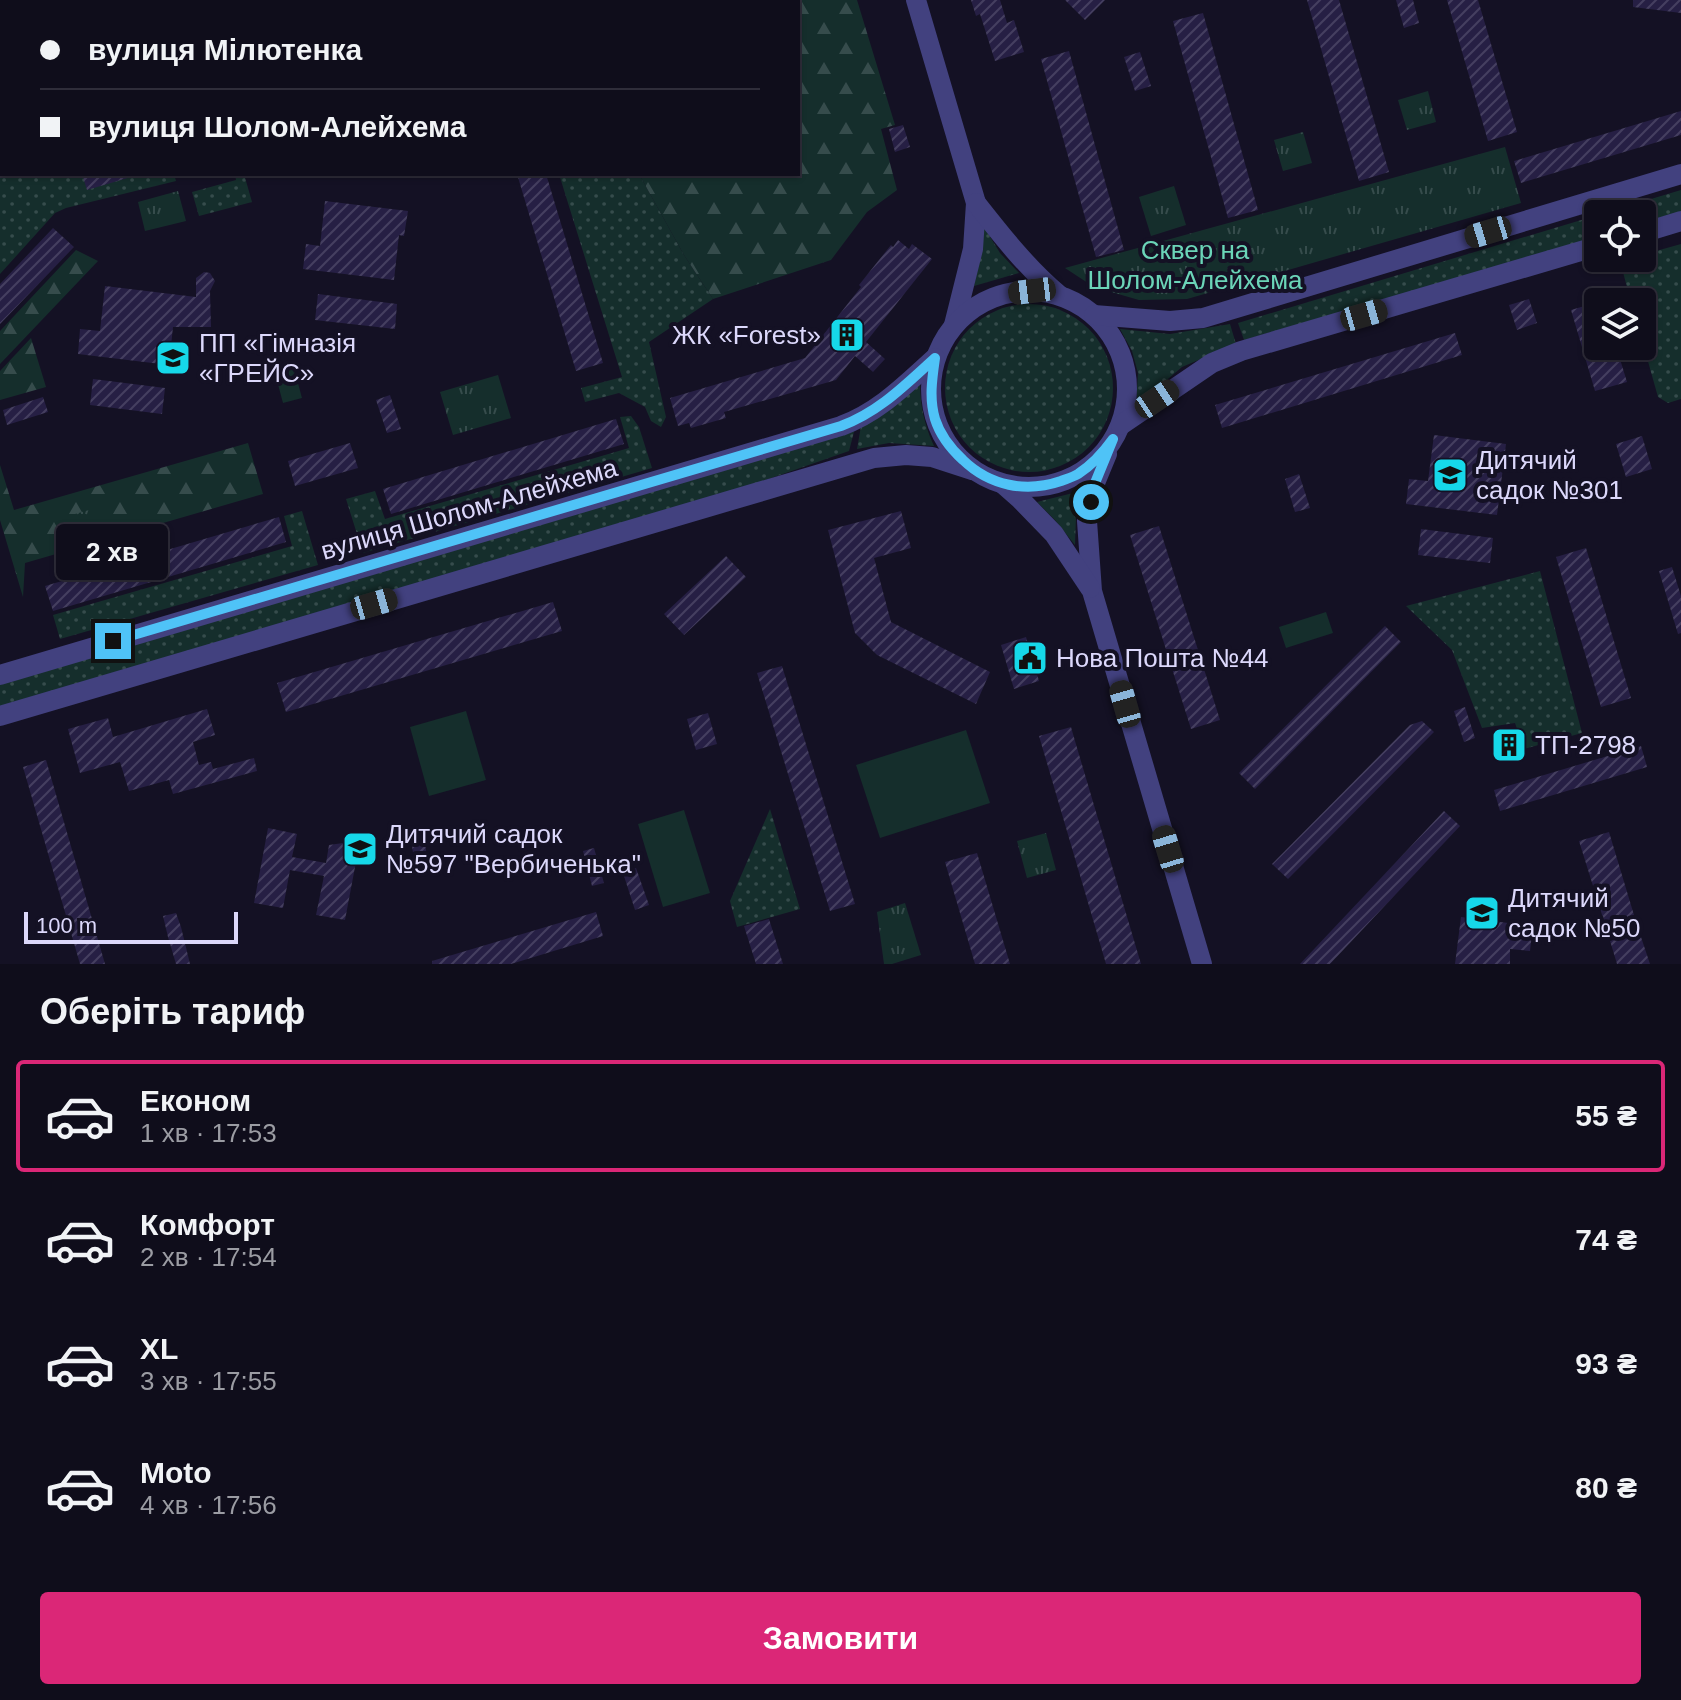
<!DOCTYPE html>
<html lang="uk">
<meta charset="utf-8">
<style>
:root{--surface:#0f0d1b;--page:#181624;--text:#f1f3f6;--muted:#9b9ca3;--line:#2f2d3a;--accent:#db2777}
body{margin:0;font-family:Helvetica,sans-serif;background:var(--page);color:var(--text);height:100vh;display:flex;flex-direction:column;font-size:30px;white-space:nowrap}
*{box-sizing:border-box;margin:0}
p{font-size:26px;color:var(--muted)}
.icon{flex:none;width:44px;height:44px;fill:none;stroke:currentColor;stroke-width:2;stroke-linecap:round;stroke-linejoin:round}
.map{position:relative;height:964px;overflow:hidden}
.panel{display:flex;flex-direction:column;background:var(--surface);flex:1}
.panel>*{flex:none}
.banner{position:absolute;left:0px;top:0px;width:800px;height:176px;box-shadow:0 2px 6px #0004,0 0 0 2px var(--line);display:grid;align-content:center;height:176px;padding:0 40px;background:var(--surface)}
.tools{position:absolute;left:1584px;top:200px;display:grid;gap:16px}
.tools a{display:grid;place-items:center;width:72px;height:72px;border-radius:8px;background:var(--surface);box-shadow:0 2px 6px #0004,0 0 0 2px var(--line);font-size:40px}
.scale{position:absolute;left:24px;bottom:20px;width:214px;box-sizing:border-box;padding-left:8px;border:4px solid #dcd8fb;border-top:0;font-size:22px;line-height:28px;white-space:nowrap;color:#dcd8fb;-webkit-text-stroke:6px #141124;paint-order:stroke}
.end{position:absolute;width:36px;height:36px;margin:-18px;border:10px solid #4fc3f7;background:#111;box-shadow:0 0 0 4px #111}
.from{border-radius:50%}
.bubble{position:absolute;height:56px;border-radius:8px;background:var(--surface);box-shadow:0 2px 6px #0004,0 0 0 2px var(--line);font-size:26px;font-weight:600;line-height:56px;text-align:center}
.car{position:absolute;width:24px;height:48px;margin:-24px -12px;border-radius:10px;box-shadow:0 0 6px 2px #0007;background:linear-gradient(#222 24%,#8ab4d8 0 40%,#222 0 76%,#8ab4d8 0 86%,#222 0)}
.banner b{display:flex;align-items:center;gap:28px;height:76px;font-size:30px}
.banner b+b{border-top:2px solid var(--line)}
.banner i{width:20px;height:20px;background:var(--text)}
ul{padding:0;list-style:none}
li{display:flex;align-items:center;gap:24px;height:112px;margin:0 16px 12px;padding:0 24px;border:4px solid transparent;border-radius:8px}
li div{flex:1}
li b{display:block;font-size:30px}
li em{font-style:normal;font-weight:600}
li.active{border-color:var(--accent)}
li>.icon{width:72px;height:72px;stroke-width:1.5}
h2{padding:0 40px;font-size:36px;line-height:96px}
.cta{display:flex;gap:16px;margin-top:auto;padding:16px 40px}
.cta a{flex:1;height:92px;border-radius:8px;background:var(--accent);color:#fff;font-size:32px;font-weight:600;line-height:92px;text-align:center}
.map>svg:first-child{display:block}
</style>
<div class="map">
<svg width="1681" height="964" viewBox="0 0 1681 964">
<defs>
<pattern id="grass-dots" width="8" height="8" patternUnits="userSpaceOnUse" patternTransform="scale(2)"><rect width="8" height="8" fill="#152e2c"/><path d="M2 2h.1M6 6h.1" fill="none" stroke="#364c4c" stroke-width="1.8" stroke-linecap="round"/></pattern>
<pattern id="forest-firs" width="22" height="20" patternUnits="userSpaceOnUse" patternTransform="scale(2)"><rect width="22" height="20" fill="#152e2c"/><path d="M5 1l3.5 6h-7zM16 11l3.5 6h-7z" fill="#364c4c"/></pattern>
<pattern id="park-tufts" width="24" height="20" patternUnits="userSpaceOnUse" patternTransform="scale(2)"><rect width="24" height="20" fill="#152e2c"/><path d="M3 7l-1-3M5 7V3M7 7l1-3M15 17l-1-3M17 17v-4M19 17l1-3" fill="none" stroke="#364c4c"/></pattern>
<pattern id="building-hatch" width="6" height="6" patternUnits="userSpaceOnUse" patternTransform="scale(2)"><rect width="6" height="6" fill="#261f44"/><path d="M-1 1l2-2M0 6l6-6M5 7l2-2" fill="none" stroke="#453f60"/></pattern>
</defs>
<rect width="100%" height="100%" fill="#141124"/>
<g fill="url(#grass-dots)">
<path d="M2 140V174H174L176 181 66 208 55 213 0 274V142Z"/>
<path d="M235 174H244L252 202 199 216 192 192 236 180Z"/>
<path d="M559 174H639L684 255 713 299 649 342 666 417 661 427 651 421 645 407 619 393 585 402 581 388 622 377Z"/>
<path d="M1681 190V212L1642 224V214H1601Z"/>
<path d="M1598 215V237L1244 340 1238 323Z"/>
<path d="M981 222 1000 253 1019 273 974 286 980 257Z"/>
<path d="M1681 244V399L1668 403 1658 397 1642 340V302H1631L1620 261 1631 258H1642V255Z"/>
<circle cx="1029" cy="388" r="84"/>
<path d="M1230 324 1236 344 1182 367 1136 406 1138 373 1132 351 1120 329 1170 334Z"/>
<path d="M920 381C920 405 924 424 934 446L889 443 857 449 861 426Z"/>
<path d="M631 416 639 427 652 468 363 553 346 499 375 491 385 519 629 448 620 417Z"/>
<path d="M855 428 849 451 574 547 0 716V675Z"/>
<path d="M1081 491 1076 516 1075 545 1055 520 1037 502Z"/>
<path d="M302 511 318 565 60 639 53 615 292 546 284 516Z"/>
<path d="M1540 571 1582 733 1524 749 1515 723 1482 728 1452 650 1406 606Z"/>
<path d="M770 809 800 909 737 927 730 901Z"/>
</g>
<g fill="url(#forest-firs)">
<path d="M556 0H857L895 125 881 129 897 190 867 212 831 260 713 299 684 255 639 174H798V2H556Z"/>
<path d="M76 250 98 261 0 364V331Z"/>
<path d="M31 338 46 387 0 400V371Z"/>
<path d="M248 443 263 494 25 563 23 597 0 520V465L14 510Z"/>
</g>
<g fill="url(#park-tufts)">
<path d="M1428 91 1436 122 1407 130 1398 100Z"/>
<path d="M1303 132 1312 163 1283 171 1274 140Z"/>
<path d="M1505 147 1521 203 1187 299 1139 300 1094 287 1065 268Z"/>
<path d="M1174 186 1186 225 1151 236 1139 197Z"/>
<path d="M178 191 186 221 145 231 138 202Z"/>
<path d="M498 375 511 418 453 435 440 392Z"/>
<path d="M107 505 113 529 82 537 75 514Z"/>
<path d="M1046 833 1056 870 1027 878 1017 841Z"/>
<path d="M905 903 921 955 892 964H884L877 912Z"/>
</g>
<g fill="#152e2c">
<path d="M292 361 302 398 283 403 273 366Z"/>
<path d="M1326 612 1333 633 1286 648 1279 627Z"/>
<path d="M466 711 486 780 429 796 410 727Z"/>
<path d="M966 730 990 803 880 838 856 765Z"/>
<path d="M684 810 710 893 663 907 638 824Z"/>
</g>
<g fill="url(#building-hatch)">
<path d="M971 0H1000L1007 23 1014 20 1024 52 995 61 980 14 976 16Z"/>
<path d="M1065 0H1105L1085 20Z"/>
<path d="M1307 0H1339L1389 172 1359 181Z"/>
<path d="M1396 0H1413L1419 23 1404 28Z"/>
<path d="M1447 0H1478L1517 132 1488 141Z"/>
<path d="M1633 0H1681V13L1633 7Z"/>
<path d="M1203 13 1258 210 1228 218 1173 21Z"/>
<path d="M1069 51 1124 250 1096 257 1041 59Z"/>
<path d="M1140 52 1151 86 1135 91 1124 57Z"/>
<path d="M1681 111V135L1521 183 1514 161Z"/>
<path d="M903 125 910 147 895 152 889 129Z"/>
<path d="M82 174H130L131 177 87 190Z"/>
<path d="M517 174H546L603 363 576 371Z"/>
<path d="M325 201 408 211 404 236 399 235 394 280 303 269 306 244 320 246Z"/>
<path d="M53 228 74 247 0 324V284Z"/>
<path d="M898 240 909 249 912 244 932 259 866 342 885 359 873 372 855 356 836 380 724 412 726 418 691 428 689 423 678 426 670 398 805 358 861 287 859 285 891 245 893 247Z"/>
<path d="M204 272 210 273 215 281 210 291 211 327H173L169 365 78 354 80 329 100 331 105 286 196 297V278Z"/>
<path d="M318 294 397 304 395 329 315 320Z"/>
<path d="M1529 299 1537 323 1517 330 1509 305Z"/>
<path d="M1598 302V346H1616L1627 382 1595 391 1571 310Z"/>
<path d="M1455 333 1462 355 1222 428 1215 405Z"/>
<path d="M93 379 165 388 162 414 90 405Z"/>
<path d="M390 395 401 429 387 433 376 400Z"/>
<path d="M43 397 48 412 7 425 3 410Z"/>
<path d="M616 419 624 444 391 514 383 489Z"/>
<path d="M1434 435 1506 444 1497 515 1406 504 1409 479 1428 481Z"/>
<path d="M1642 436 1652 469 1626 477 1616 444Z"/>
<path d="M350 443 358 468 295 486 288 461Z"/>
<path d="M1299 474 1310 508 1295 512 1285 479Z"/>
<path d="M901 511 911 548 874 558 891 622 990 672 976 704 877 655 855 633 828 530Z"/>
<path d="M279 517 286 542 53 611 45 586Z"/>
<path d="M1159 526 1220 720 1191 729 1130 535Z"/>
<path d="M1421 529 1493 538 1490 563 1418 555Z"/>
<path d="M1586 548 1631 698 1601 707 1556 557Z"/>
<path d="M726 556 746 577 684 635 664 614Z"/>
<path d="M1672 567 1681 596V633L1678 634 1659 571Z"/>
<path d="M553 602 562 631 286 712 277 683Z"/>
<path d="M1385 626 1401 642 1255 789 1239 773Z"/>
<path d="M1026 637 1039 681 1014 689 1001 645Z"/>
<path d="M782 666 855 904 830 911 757 673Z"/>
<path d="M1465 707 1475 738 1464 742 1454 711Z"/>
<path d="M207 709 215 735 193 742 199 765 211 762 213 769 254 758 257 771 173 794 169 780 129 791 120 762 80 773 68 729 108 718 113 737Z"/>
<path d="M708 713 717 744 696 750 687 719Z"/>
<path d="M1422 721 1434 732 1288 879 1272 864 1410 725Z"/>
<path d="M1071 727 1075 741 1141 964H1106L1084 889 1039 736Z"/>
<path d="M1641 746 1647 767 1500 811 1494 790Z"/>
<path d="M46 760 105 964H80L23 767Z"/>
<path d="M1444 811 1460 826 1330 964H1300Z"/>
<path d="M268 828 297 834 292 857 326 863 329 845 343 843 359 846 345 920 316 915 324 876 290 870 283 908 254 903Z"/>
<path d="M423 830 428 863 415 867 410 832Z"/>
<path d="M1609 832 1637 925 1650 964H1617L1608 934 1579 841Z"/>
<path d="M594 848 604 883 592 886 583 851Z"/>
<path d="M977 853 1010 964H975L945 862Z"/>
<path d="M636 868 649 905 635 910 623 873Z"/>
<path d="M596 912 603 936 511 964H432V961Z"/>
<path d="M176 913 181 927 190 964H176L168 937 163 916Z"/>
<path d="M1461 917 1533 926 1530 951 1510 949V964H1455Z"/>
<path d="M769 919 783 964H756L744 926Z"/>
</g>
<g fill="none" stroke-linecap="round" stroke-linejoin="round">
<g stroke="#42417f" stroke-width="20">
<path d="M916 0 976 203 973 249 954 325"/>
<path d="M976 203C1002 236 1027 268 1059 295"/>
<path d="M1642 233 1681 221"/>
<circle cx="1029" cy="389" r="98"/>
<path d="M1094 315 1170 321 1203 318 1681 174"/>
<path d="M1121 425 1212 363 1241 351 1598 246"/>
<path d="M1107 454 1095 483 1087 521 1092 591 1202 964"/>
<path d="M1003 484 1020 499 1054 534 1090 588"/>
<path d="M0 675 841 426C879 412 905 385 935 358"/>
<path d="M0 716 874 458 906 455 932 457 972 470"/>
</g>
</g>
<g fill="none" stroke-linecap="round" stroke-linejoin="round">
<path stroke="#4fc3f7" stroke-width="10" d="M113 641 841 426C879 412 905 385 935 358 932 379 929 399 935 419 940 435 951 449 963 460 990 486 1026 493 1061 481 1066 479 1073 477 1078 474 1092 465 1103 453 1113 439L1095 483 1091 502"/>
</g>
<defs>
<symbol id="building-square" viewBox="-11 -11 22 22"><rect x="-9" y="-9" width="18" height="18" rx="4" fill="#16d8e9" stroke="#141124"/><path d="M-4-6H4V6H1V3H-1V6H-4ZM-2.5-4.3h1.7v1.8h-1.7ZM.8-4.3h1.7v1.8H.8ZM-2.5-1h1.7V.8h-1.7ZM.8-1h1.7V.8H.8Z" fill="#111"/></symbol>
<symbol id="school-square" viewBox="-11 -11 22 22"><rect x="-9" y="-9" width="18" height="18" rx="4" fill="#16d8e9" stroke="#141124"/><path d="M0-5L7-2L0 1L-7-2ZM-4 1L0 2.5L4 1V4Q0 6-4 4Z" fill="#111"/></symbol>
<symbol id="civic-square" viewBox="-11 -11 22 22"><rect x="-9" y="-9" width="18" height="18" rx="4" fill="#16d8e9" stroke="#141124"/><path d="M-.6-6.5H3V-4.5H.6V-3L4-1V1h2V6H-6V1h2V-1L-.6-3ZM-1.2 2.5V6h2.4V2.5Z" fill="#111"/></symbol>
</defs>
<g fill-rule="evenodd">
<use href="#building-square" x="827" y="315" width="40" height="40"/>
<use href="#school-square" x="153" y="338" width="40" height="40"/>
<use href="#school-square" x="1430" y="455" width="40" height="40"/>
<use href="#civic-square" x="1010" y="638" width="40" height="40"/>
<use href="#building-square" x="1489" y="725" width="40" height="40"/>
<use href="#school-square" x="340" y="829" width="40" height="40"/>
<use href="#school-square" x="1462" y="893" width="40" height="40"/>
</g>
<g text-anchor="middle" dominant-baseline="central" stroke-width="8" stroke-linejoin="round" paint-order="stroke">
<g font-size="26" fill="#6bd5b8" stroke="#141124">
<text x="1195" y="250">Сквер на<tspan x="1195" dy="30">Шолом-Алейхема</tspan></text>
</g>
<g font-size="26" fill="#dcd8fb" stroke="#141124" text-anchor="start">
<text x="821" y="335" text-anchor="end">ЖК «Forest»</text>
<text x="199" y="343">ПП «Гімназія<tspan x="199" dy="30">«ГРЕЙС»</tspan></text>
<text x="1476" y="460">Дитячий<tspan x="1476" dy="30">садок №301</tspan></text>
<text x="1056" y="658">Нова Пошта №44</text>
<text x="1535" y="745">ТП-2798</text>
<text x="386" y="834">Дитячий садок<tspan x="386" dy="30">№597 "Вербиченька"</tspan></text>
<text x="1508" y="898">Дитячий<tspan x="1508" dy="30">садок №50</tspan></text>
</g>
<g font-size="26" fill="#dcd8fb" stroke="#141124">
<text transform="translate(469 509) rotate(-16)">вулиця Шолом-Алейхема</text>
</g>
</g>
</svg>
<div class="tools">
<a><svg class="icon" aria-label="locate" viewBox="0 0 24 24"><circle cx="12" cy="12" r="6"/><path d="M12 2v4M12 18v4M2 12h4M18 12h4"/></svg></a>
<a><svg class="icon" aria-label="layers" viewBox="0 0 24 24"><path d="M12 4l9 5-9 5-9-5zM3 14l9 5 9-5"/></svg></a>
</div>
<div class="scale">100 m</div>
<i class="end from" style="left:1091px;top:502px"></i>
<i class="end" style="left:113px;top:641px"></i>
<div class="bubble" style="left:56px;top:524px;width:112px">2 хв</div>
<i class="car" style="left:1488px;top:232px;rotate:253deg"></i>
<i class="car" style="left:1032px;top:291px;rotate:263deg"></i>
<i class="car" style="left:1364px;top:315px;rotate:74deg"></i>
<i class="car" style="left:1157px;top:399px;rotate:56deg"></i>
<i class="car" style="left:374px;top:604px;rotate:74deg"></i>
<i class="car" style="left:1125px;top:704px;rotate:344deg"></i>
<i class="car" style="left:1168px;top:849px;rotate:343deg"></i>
<div class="banner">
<b><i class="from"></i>вулиця Мілютенка</b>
<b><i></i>вулиця Шолом-Алейхема</b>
</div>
</div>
<section class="panel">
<h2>Оберіть тариф</h2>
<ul>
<li class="active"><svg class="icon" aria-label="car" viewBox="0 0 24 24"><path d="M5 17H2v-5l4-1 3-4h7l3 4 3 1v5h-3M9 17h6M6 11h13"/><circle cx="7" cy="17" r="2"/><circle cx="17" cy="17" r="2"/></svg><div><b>Економ</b><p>1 хв · 17:53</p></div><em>55 ₴</em></li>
<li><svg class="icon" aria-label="car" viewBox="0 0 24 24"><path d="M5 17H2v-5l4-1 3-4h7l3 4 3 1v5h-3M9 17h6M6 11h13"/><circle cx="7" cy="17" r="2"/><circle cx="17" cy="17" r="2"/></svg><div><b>Комфорт</b><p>2 хв · 17:54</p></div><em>74 ₴</em></li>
<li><svg class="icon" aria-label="car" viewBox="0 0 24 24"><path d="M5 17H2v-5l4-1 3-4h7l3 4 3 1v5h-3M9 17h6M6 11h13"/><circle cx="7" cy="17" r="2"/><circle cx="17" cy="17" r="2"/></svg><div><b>XL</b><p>3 хв · 17:55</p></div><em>93 ₴</em></li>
<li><svg class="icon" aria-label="car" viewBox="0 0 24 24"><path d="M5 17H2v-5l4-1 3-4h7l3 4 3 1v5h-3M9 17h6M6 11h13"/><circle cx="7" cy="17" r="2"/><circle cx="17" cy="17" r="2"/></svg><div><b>Moto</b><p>4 хв · 17:56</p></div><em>80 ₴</em></li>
</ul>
<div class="cta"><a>Замовити</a></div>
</section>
